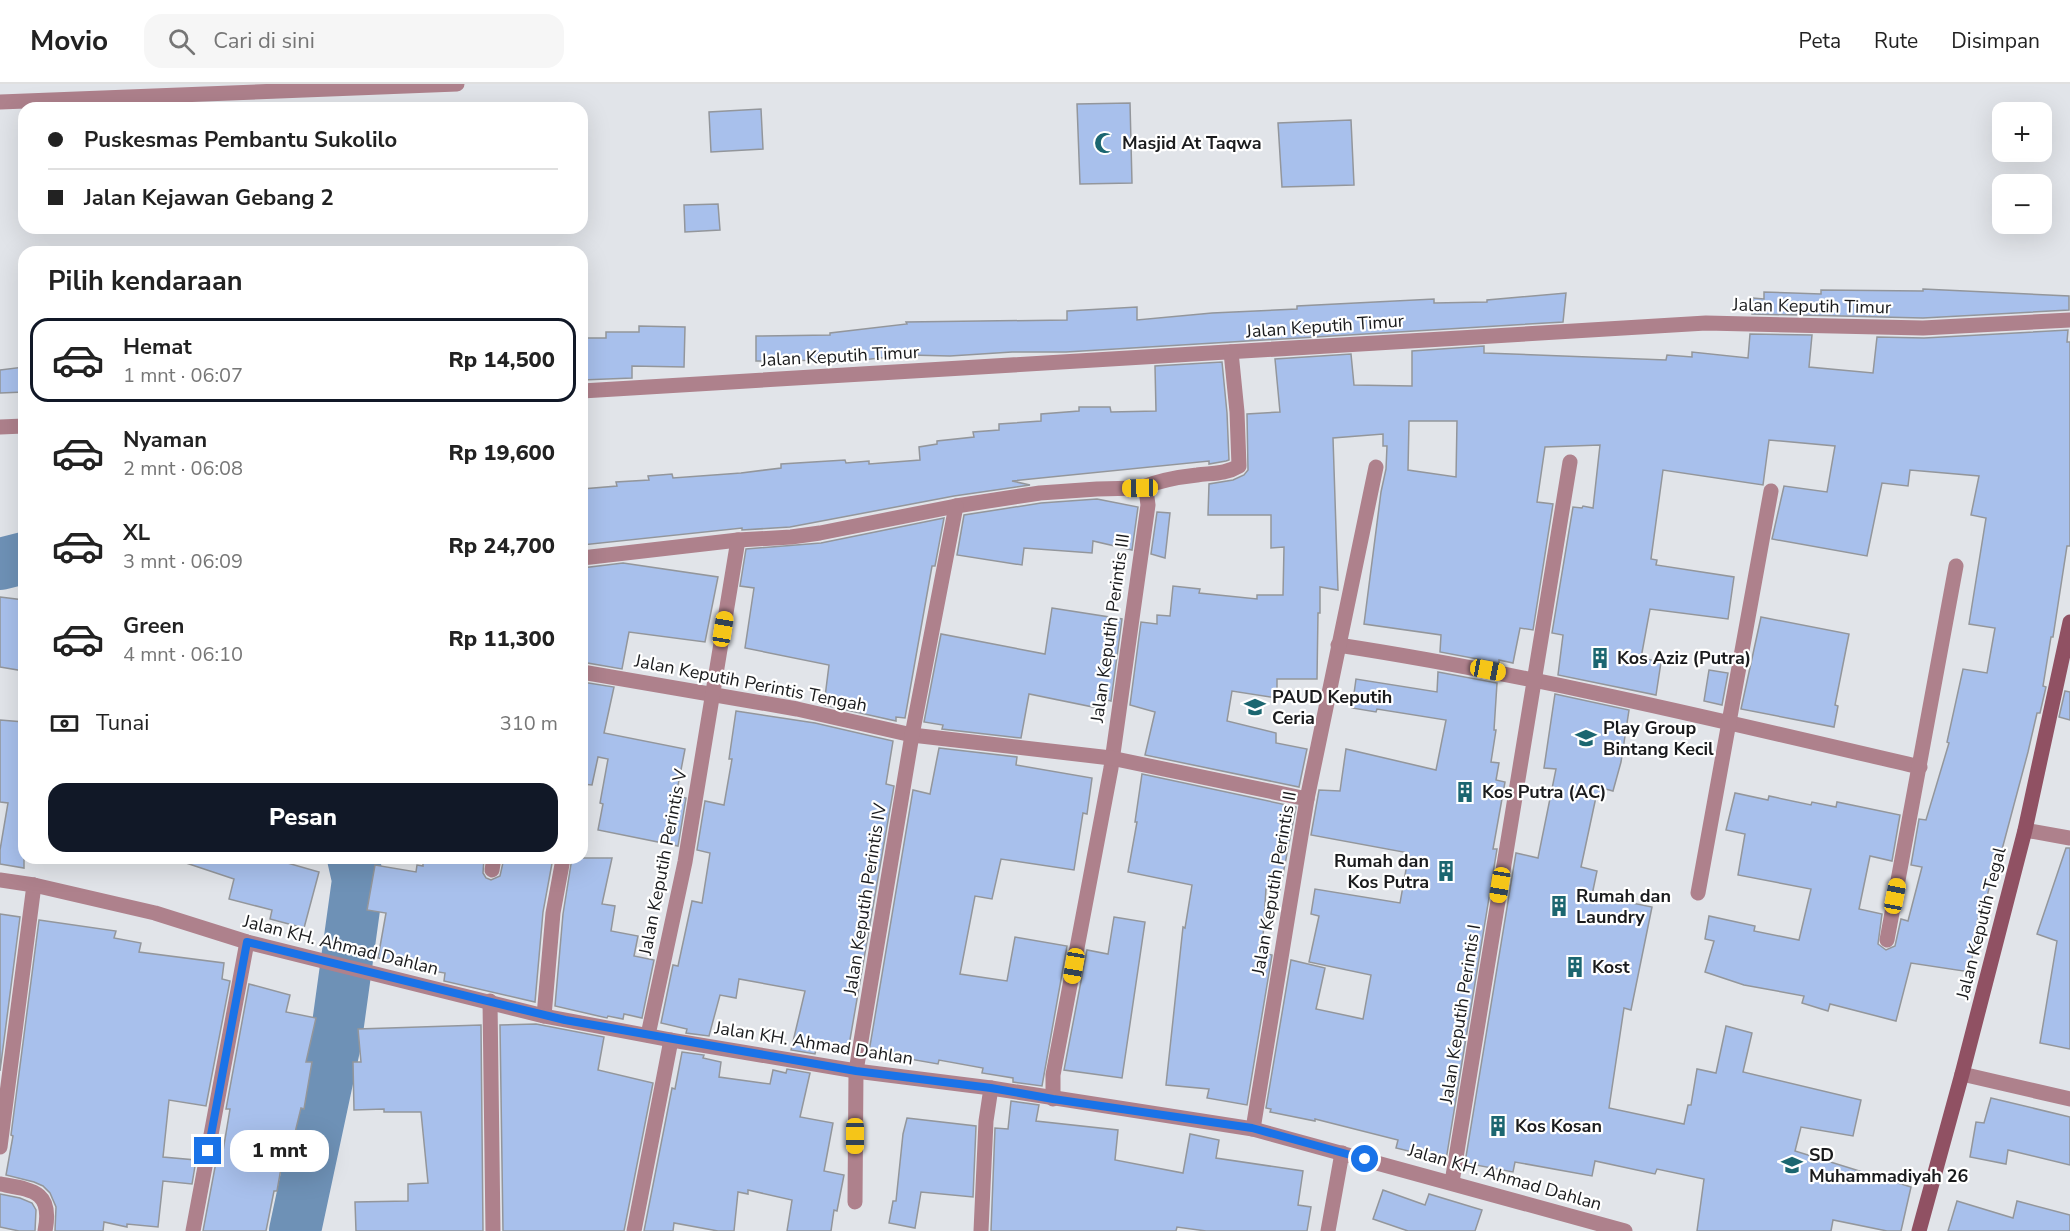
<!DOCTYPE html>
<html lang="id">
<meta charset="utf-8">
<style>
:root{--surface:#fff;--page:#f6f6f6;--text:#222;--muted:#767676;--line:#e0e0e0;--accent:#111827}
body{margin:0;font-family:"Nunito Sans",sans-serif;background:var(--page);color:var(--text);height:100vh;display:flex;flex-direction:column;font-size:22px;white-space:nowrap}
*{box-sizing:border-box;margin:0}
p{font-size:20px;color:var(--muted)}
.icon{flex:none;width:33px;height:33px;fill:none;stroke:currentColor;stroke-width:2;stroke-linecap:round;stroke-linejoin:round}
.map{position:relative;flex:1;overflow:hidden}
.sheet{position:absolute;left:18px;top:162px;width:570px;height:618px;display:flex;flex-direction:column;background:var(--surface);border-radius:18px;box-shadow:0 6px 24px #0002}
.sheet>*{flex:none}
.hud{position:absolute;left:18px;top:18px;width:570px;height:132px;border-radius:18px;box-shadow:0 6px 24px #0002;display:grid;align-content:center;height:132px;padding:0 30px;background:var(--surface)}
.tools{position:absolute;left:1992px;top:18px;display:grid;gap:12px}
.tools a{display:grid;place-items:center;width:60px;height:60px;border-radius:12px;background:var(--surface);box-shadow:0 6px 24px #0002;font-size:30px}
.end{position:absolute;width:27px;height:27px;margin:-14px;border:8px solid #1a73e8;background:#fff;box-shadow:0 0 0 3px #fff}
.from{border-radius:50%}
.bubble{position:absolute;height:42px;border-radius:18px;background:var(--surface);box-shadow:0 6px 24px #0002;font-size:20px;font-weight:800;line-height:42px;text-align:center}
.car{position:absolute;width:18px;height:36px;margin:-18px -9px;border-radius:8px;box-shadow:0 0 4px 2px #0007;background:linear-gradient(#f5c518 24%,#345 0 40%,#f5c518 0 76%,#345 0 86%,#f5c518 0)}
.hud b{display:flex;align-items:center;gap:21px;height:57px;font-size:22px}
.hud b+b{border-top:2px solid var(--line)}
.hud i{width:15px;height:15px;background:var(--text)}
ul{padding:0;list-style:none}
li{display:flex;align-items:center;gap:18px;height:84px;margin:0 12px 9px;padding:0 18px;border:3px solid transparent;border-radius:18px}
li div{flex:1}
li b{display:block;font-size:22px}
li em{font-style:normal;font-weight:800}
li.selected{border-color:var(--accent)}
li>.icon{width:54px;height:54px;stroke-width:1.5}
h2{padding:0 30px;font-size:27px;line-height:72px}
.pay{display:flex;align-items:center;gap:15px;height:66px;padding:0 30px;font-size:22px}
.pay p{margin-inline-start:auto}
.button{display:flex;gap:12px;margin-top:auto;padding:12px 30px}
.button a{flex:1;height:69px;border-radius:18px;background:var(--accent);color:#fff;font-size:24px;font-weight:800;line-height:69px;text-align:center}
header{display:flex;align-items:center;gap:36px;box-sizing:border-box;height:84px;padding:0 30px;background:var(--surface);border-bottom:2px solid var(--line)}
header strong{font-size:28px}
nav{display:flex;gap:33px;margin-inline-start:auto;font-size:21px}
.search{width:420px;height:54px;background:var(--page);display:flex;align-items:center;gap:15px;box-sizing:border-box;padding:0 21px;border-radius:18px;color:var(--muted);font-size:22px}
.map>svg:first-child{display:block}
</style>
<header>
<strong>Movio</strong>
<div class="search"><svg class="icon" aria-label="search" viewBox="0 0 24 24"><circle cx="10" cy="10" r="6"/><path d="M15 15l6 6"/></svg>Cari di sini</div>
<nav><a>Peta</a><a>Rute</a><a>Disimpan</a></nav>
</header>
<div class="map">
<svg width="2070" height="1147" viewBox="0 0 2070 1147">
<rect width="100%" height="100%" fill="#e1e4e9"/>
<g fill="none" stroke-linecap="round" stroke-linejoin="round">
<g stroke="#6e91b6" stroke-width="52">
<path d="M0 480 24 474"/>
<path d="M295 1147 336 955 358 796 353 774"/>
</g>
</g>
<g fill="#a8c0ec" stroke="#93969b" stroke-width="1.5" fill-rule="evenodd">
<path d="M1130 19 1132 99 1080 100 1077 20Z"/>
<path d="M761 25 763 65 711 68 709 28Z"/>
<path d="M1351 36 1354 101 1282 103 1278 39Z"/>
<path d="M718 120 720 146 685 148 684 121Z"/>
<path d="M1923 205 2069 212V226L1923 234 1752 230 1753 214 1764 215V208L1821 210V206L1923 207Z"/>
<path d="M1566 209 1563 238 1066 268H1012L950 272 909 271 833 279V276L756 277V252L830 251V249L907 240 906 238 1067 236V227L1137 223V236L1212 229 1297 225V222L1434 215V219L1487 218V216Z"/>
<path d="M639 242 685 243 684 283 632 282V294L582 296V254H606V248H639Z"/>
<path d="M2068 246 2067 258H2070V462H2067L2053 553H2051L2043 602 2046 603 2040 629H2037L2028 668 1996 788H1993L1983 829 1979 828 1970 888 1911 879 1896 937 1830 920 1828 927 1802 919 1804 912 1744 901 1705 888 1714 857 1705 855 1709 832 1755 842 1754 847 1799 856 1811 805 1738 791 1745 750 1726 746 1735 709 1768 716 1769 712 1811 721 1812 718 1836 723 1837 718 1900 731 1892 777 1870 772 1859 825 1882 830 1878 860 1886 866 1895 862 1901 835 1908 837 1922 783 1911 781 1919 735 1926 736 1949 659 1947 658 1963 585 1987 589 1995 544 1969 540 1986 434 1971 431 1979 392 1910 386 1908 402 1882 399 1867 472 1772 455 1784 402 1827 408 1835 362 1769 356 1763 401 1663 386 1651 475 1657 476 1656 481 1734 493 1728 535 1650 525 1641 574 1661 578 1656 611 1558 591 1563 551 1552 549 1573 423 1582 424 1583 422 1593 424 1600 361 1545 363 1537 418 1553 420 1533 546 1520 544 1513 579 1499 576V579L1440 568 1441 551 1364 540 1381 408 1386 385 1387 362H1383V350L1333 354 1338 506 1320 503V529H1318L1317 595H1277V614L1232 607 1227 637 1276 649V659L1307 665 1299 703 1145 671 1155 628 1130 621 1141 538 1157 540V531L1170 532 1173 502 1200 505 1199 509 1257 515V511H1283L1284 463 1271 464V431H1208L1209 400 1233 396 1244 391 1248 386 1247 330 1280 328 1275 275 1351 270 1354 301 1412 302V267L1484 262V269L1666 276 1667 271 1692 273V268L1748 274 1750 250 1812 251 1809 283 1873 289 1877 253 1924 254ZM1409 337H1457L1456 393 1408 386Z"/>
<path d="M1222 278 1227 329 1229 376 1226 377 1209 380V377L1012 397 1030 401 954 412 790 443 742 446V444L582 461V405L617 402 616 398 649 396 648 392 672 390 673 394 741 389 781 384V380L845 376 846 379 869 377V380L920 376 919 363 937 360V357L974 353 973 348 999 346V340L1041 337V330L1079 327V323H1110L1111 328 1156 327 1155 282Z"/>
<path d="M24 283V308L0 309V286Z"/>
<path d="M1097 415 1138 423 1132 466 1093 457 1092 469 1024 464 1022 481 957 471 964 431 1041 419Z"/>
<path d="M1157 428 1170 429 1165 474 1151 470Z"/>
<path d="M944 434 935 482H932L905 634 896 633V637L824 621 829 581 745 564 754 504 740 502 746 465 821 459Z"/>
<path d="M623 479 718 493 705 558 629 548 622 585 582 578V484Z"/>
<path d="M0 513 24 516V587L0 583Z"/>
<path d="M1052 524 1122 535 1111 617 1100 614 1098 624 1029 610 1021 654 942 645 943 641 924 638 941 550 1045 570Z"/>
<path d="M1761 533 1849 550 1835 621 1838 622 1834 643 1741 625Z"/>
<path d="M1709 586 1728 589 1722 621 1704 617Z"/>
<path d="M1438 588 1497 599 1494 646H1496L1491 678 1499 679 1496 696 1505 698 1493 765H1497L1446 1076 1396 1064 1398 1056 1315 1035V1037L1270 1028 1271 1025 1266 1024 1291 876 1325 884 1316 925 1363 935 1371 891 1309 878 1319 832 1311 830 1315 805 1400 819 1409 769 1311 751 1319 706 1340 707 1346 665 1436 686 1446 636 1377 625 1376 628 1352 624 1356 595 1437 608Z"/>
<path d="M582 598 614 603 604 649 685 665 676 712 686 714 678 762 598 746 603 720 600 719 608 675 598 673 592 701 582 700Z"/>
<path d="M2065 607 2070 608V636L2059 633Z"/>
<path d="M1555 610 1629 626 1621 678 1613 707 1602 704 1601 714 1596 713 1581 783 1597 787 1592 811 1652 823 1631 926 1624 924 1609 1024 1684 1040 1688 1021H1691L1697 985 1716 989 1726 942 1752 949 1743 988 1861 1016 1853 1052 1801 1043 1795 1067 1911 1103 1901 1147H1887L1833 1136 1831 1147H1697L1704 1095 1657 1085 1655 1090 1595 1077 1592 1092 1515 1078 1513 1088 1465 1079 1516 769 1538 774 1556 685 1544 684Z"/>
<path d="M736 627 815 639 893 657 886 700 894 702 848 967 817 961 815 970 791 966 805 907 739 895 736 914 720 911 709 952 686 949 687 945 661 939 673 881 678 882 692 817 702 819 710 769 697 766 705 717 724 721 732 675H729Z"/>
<path d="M0 636 24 638V784L0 780V766L8 719 0 718Z"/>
<path d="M939 664 1017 673 1016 681 1092 694 1087 730 1083 729 1074 786 1001 775 992 815 975 812 960 890 1007 897 1015 853 1067 862 1042 1002 1013 998V994L982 989 983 984 939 976 938 980 869 968 913 706 930 710Z"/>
<path d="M1142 690 1296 723 1280 806 1266 804 1262 869 1272 871 1247 1021 1207 1014 1209 1005 1166 1001 1183 843 1185 844 1192 801 1128 788 1137 738H1135Z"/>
<path d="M2066 764H2070V965L2040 959 2057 857 2037 850Z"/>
<path d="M184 774H270L319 788 304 844 270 835 272 826 229 815 234 795 183 778Z"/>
<path d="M423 774H484L483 789 486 794 491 796 500 792 504 774H553L543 828 535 918 444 897 445 889 398 881 399 878 378 874 386 829 367 826 375 781 416 788 417 781 423 782Z"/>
<path d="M572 774H612L602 820 615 822 611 847 638 852 634 872 654 876 642 934 624 930 623 935 608 932 607 934 555 922 563 830Z"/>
<path d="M0 830 20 833 0 987Z"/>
<path d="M1114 833 1145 838 1122 994 1064 986 1087 866 1108 870Z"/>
<path d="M39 836 116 847 114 854 141 859 139 868 224 879 222 895 230 897 206 1022 169 1016 163 1073 196 1076 192 1100 163 1097 158 1143 127 1140V1143L104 1138 103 1147H55L56 1123 50 1109 43 1102 34 1098 6 1091 13 1052 11 1051Z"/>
<path d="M249 900 290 911 286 928 316 934 306 978H312L304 1025 301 1024 293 1057 286 1056 277 1107H274L266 1147H203L216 1078 221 1079 230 1025H226Z"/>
<path d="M536 940 604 953 598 986 653 999 624 1147H503L500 941Z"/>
<path d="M481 941 483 1147H356L355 1118 408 1117V1100L428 1099 421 1028H384V1025L354 1026 353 978H361L358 945Z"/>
<path d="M682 968 704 971 703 974 721 978 719 993 770 1000 773 986 786 989 787 985 810 989 800 1033 833 1039 824 1087 844 1091 837 1127 834 1126 831 1147H787L792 1116 748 1106V1110L738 1108 734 1147H718L674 1139 673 1147H644L672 1004 675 1005Z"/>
<path d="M1991 1014 2070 1033V1081L2008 1066 2006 1080 1970 1073 1976 1038 1984 1039Z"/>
<path d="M1011 1017 1039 1021 1036 1037 1118 1046 1115 1076 1183 1089 1190 1050 1219 1056 1216 1074 1303 1087 1298 1121 1311 1123 1307 1147H1206L1177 1143 1176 1147H991L995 1044 1008 1045Z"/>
<path d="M907 1034 976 1042 973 1113 921 1108 915 1144 889 1139 893 1117H896L903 1050Z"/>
<path d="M1383 1106 1425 1121 1429 1110 1482 1126 1475 1147H1408L1373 1135Z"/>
<path d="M0 1110 20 1114 32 1119 36 1126 35 1147H19L0 1143Z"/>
<path d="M1957 1117 2013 1134 2017 1117 2070 1131V1147H1948Z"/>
</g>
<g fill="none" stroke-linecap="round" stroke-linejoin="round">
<g stroke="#ae818c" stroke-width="15">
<path d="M0 18 457 0"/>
<path d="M582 307 1706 239 1923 244 2070 236"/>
<path d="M0 343 24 342"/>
<path d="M1140 404C1158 397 1178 393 1197 391 1212 389 1226 390 1239 382L1237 328 1231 268"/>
<path d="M582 474 738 456 791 453 820 449 956 422 1040 409 1097 405 1140 404 1146 406 1148 421 1111 684 1053 991V1015"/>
<path d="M1338 561C1534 591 1726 638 1920 683"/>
<path d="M582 588 797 625 912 651 1111 674 1307 715"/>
<path d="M2025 746 2070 754"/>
<path d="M492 786 494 774"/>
<path d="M1698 809 1771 407"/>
<path d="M1887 856 1956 482"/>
<path d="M490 917 493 1147"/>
<path d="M544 932 553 829 563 775"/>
<path d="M648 951 685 778 738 456"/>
<path d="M1962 990 2070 1015"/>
<path d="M1253 1045 1307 715 1376 383"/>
<path d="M0 1063 34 801"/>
<path d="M1452 1098 1570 378"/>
<path d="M0 1100C33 1106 53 1107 45 1147"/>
<path d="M855 1118 856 987 912 651 956 422"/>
<path d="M193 1147 247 858"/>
<path d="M634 1147 671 956"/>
<path d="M981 1147 986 1037 991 1004"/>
<path d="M1328 1147 1342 1069"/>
</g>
<path stroke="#ae818c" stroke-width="15" d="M0 796 34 801 155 829 247 858 544 932 671 956 856 987 991 1004 1253 1045 1625 1147"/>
<path stroke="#905163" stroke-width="15" d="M1919 1147 1962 990 2025 746 2070 538"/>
</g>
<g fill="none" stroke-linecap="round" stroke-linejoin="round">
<path stroke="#1a73e8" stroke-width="8" d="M208 1067 247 858 565 936 856 987 991 1004 1053 1015 1252 1044 1365 1075"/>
</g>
<defs>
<symbol id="mosque-bare" viewBox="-9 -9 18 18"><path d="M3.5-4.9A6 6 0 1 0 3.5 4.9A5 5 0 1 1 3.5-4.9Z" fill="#1b6670" stroke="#fff" stroke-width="2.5" paint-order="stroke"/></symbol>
<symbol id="building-bare" viewBox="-9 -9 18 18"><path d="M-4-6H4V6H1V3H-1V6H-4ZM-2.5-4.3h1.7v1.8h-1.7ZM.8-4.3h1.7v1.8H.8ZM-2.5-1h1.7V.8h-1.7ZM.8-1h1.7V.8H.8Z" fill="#1b6670" stroke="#fff" stroke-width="2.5" paint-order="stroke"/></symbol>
<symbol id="school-bare" viewBox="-9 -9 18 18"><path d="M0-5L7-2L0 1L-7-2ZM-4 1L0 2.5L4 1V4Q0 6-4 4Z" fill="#1b6670" stroke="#fff" stroke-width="2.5" paint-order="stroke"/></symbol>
</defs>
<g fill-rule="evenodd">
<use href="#mosque-bare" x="1090" y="44" width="30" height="30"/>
<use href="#building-bare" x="1585" y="559" width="30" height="30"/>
<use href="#school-bare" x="1240" y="608" width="30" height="30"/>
<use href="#school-bare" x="1571" y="639" width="30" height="30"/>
<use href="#building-bare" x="1450" y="693" width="30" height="30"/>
<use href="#building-bare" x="1431" y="772" width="30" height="30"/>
<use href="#building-bare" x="1544" y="807" width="30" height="30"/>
<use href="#building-bare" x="1560" y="868" width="30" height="30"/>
<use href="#building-bare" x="1483" y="1027" width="30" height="30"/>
<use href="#school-bare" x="1777" y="1066" width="30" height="30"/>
</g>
<g text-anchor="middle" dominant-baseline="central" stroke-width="4.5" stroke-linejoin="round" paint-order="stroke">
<g font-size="18" font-weight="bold" fill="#1a1b1d" stroke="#fff" text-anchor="start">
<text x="1122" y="59">Masjid At Taqwa</text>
<text x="1617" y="574">Kos Aziz (Putra)</text>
<text x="1272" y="613">PAUD Keputih<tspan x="1272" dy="21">Ceria</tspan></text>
<text x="1603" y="644">Play Group<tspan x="1603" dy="21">Bintang Kecil</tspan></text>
<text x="1482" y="708">Kos Putra (AC)</text>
<text x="1429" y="777" text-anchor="end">Rumah dan<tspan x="1429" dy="21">Kos Putra</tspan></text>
<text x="1576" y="812">Rumah dan<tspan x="1576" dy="21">Laundry</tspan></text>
<text x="1592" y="883">Kost</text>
<text x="1515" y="1042">Kos Kosan</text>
<text x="1809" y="1071">SD<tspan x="1809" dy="21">Muhammadiyah 26</tspan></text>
</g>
<g font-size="18" fill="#1a1b1d" stroke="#fff">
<text transform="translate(1812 222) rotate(1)">Jalan Keputih Timur</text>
<text transform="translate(1325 242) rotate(-4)">Jalan Keputih Timur</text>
<text transform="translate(840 272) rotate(-3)">Jalan Keputih Timur</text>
<text transform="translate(1110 544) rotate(-82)">Jalan Keputih Perintis III</text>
<text transform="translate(751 599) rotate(11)">Jalan Keputih Perintis Tengah</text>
<text transform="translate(663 778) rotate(-79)">Jalan Keputih Perintis V</text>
<text transform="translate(1274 799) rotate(-80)">Jalan Keputih Perintis II</text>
<text transform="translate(865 815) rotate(-81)">Jalan Keputih Perintis IV</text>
<text transform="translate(1981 839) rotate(-76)">Jalan Keputih Tegal</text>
<text transform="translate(341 861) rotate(14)">Jalan KH. Ahmad Dahlan</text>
<text transform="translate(1460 930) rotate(-81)">Jalan Keputih Perintis I</text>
<text transform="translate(814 959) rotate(9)">Jalan KH. Ahmad Dahlan</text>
<text transform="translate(1505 1093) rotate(16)">Jalan KH. Ahmad Dahlan</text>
</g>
</g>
</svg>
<div class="tools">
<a>+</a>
<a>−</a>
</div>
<i class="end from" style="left:1365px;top:1075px"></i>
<i class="end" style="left:208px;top:1067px"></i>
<div class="bubble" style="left:230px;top:1046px;width:99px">1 mnt</div>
<i class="car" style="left:1140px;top:404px;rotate:269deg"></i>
<i class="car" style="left:723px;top:545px;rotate:9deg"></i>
<i class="car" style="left:1488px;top:586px;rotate:101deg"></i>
<i class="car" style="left:1500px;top:801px;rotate:189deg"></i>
<i class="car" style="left:1895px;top:812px;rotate:11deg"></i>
<i class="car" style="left:1074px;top:882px;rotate:190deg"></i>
<i class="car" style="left:855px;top:1052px;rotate:180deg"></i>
<div class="hud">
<b><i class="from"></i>Puskesmas Pembantu Sukolilo</b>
<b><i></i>Jalan Kejawan Gebang 2</b>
</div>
<section class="sheet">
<h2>Pilih kendaraan</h2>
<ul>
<li class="selected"><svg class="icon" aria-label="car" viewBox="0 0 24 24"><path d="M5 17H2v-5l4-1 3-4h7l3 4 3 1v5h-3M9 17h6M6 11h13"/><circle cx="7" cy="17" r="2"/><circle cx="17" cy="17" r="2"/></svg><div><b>Hemat</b><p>1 mnt · 06:07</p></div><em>Rp 14,500</em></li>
<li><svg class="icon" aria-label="car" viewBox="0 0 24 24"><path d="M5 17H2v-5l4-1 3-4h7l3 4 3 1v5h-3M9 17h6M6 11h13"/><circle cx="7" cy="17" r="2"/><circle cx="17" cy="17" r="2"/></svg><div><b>Nyaman</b><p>2 mnt · 06:08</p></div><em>Rp 19,600</em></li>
<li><svg class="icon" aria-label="car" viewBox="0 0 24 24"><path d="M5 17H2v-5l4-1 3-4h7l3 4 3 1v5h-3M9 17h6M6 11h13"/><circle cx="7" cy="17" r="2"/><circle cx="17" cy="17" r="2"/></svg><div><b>XL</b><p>3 mnt · 06:09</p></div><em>Rp 24,700</em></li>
<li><svg class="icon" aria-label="car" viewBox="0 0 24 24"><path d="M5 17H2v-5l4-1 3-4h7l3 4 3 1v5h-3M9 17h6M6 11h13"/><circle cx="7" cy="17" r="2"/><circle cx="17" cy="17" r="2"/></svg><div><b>Green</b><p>4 mnt · 06:10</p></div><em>Rp 11,300</em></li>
</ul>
<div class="pay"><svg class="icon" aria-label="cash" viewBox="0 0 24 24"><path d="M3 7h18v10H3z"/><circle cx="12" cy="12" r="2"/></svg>Tunai<p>310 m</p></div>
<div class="button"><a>Pesan</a></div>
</section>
</div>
